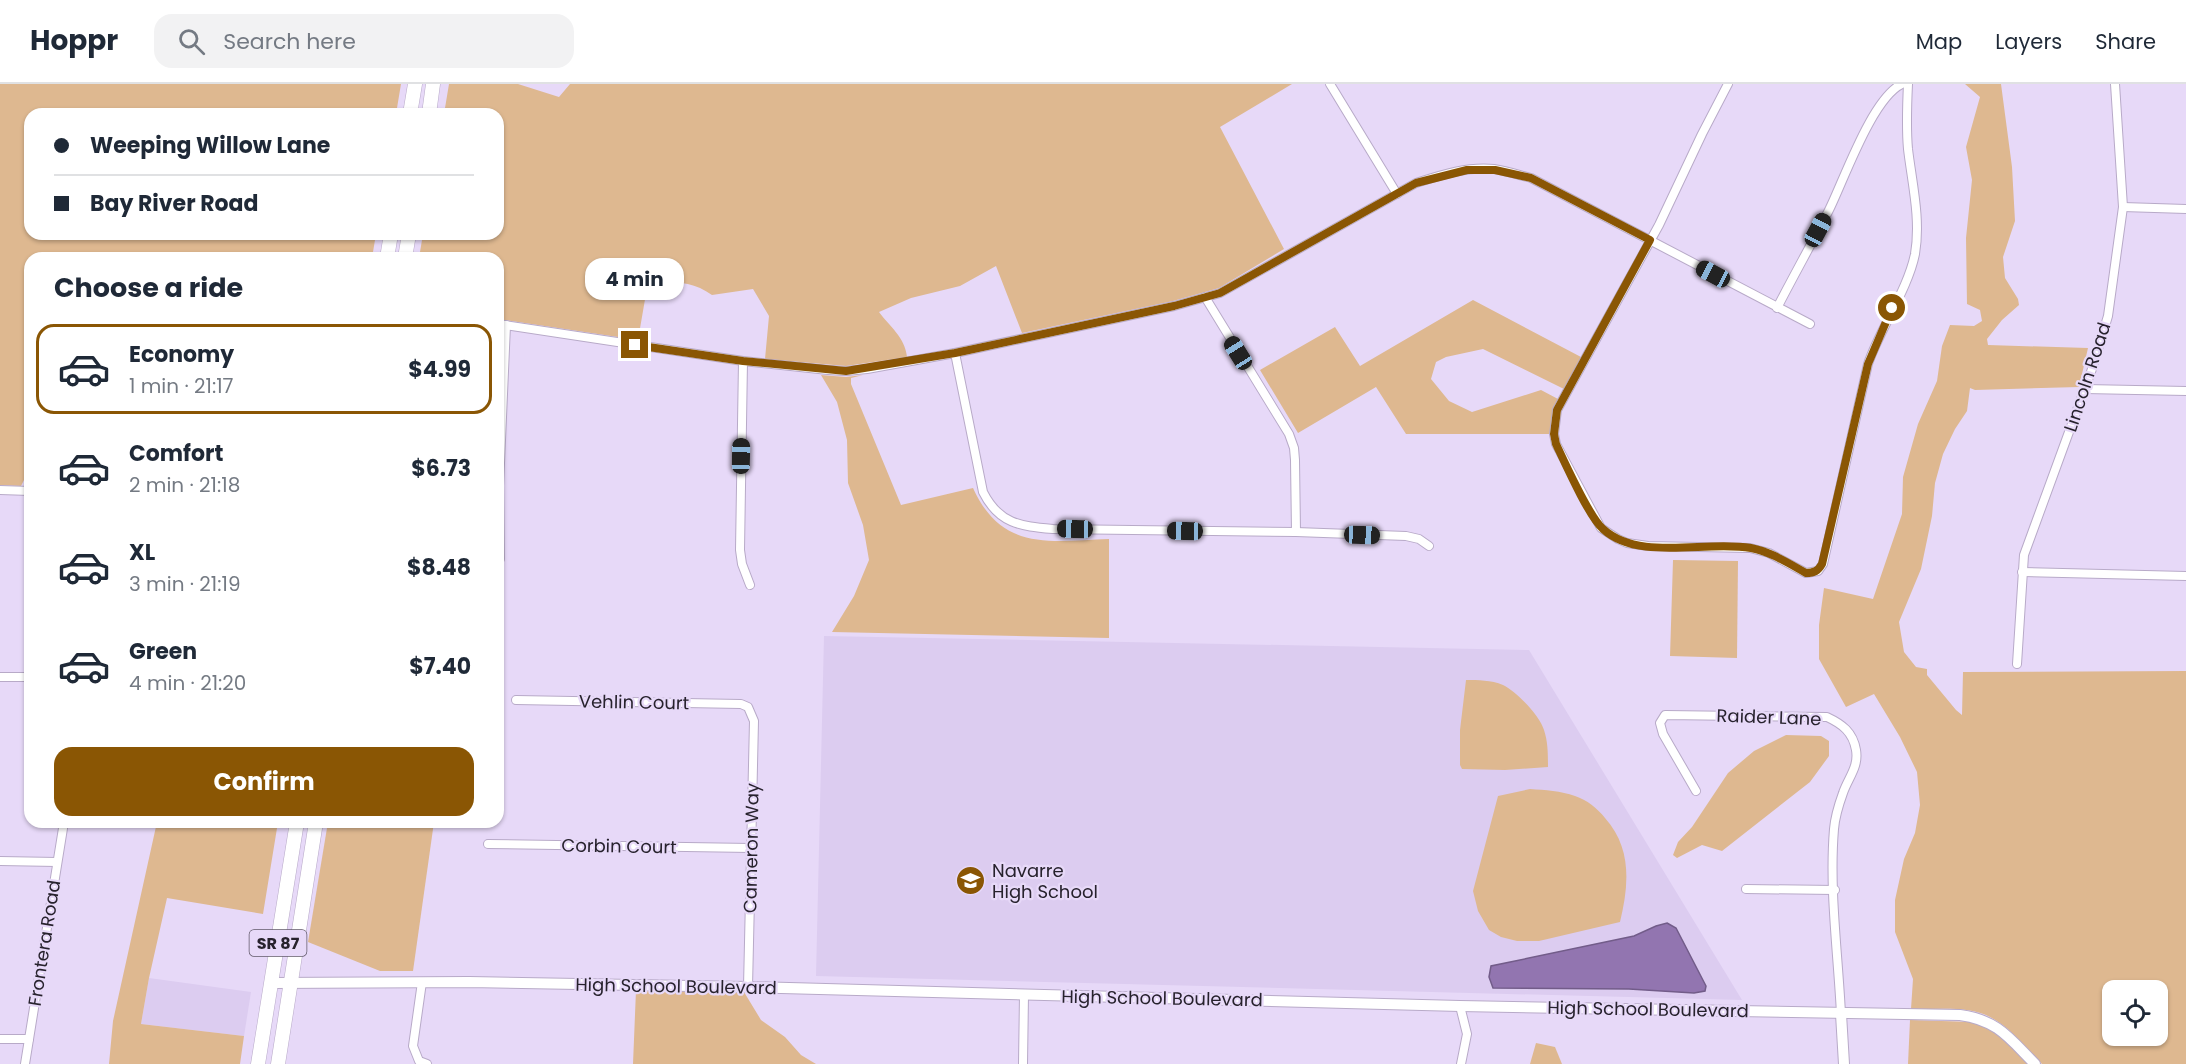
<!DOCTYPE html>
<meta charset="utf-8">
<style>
:root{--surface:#fff;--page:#f2f2f3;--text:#1f2937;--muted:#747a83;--line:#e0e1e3;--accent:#8a5604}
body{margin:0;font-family:Poppins,sans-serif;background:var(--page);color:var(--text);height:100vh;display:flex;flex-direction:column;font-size:22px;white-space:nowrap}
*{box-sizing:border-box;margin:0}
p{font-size:20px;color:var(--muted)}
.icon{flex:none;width:33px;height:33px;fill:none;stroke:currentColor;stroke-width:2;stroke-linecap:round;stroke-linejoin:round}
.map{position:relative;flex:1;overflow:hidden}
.panel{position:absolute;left:24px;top:168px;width:480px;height:576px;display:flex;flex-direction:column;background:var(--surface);border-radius:18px;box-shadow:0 2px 4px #0004}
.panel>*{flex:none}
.top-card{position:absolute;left:24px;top:24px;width:480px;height:132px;border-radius:18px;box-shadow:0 2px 4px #0004;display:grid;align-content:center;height:132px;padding:0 30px;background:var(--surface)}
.tools{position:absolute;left:2102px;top:896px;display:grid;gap:12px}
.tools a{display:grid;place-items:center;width:66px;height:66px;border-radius:12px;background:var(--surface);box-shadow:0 2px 4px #0004;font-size:30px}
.end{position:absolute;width:27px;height:27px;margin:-14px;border:8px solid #8a5604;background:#fff;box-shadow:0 0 0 3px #fff}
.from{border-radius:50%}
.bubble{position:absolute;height:42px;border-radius:18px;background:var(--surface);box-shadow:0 2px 4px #0004;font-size:20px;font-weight:700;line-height:42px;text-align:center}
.car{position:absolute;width:18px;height:36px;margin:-18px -9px;border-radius:8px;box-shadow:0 0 4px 2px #0007;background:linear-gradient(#222 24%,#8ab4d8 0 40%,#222 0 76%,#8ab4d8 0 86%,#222 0)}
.top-card b{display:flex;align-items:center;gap:21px;height:57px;font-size:22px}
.top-card b+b{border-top:2px solid var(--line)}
.top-card i{width:15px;height:15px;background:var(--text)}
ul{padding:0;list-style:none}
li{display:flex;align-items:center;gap:18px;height:90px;margin:0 12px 9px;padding:0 18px;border:3px solid transparent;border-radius:18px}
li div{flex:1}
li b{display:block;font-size:22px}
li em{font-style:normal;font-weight:700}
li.on{border-color:var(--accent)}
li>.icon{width:54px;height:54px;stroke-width:1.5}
h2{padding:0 30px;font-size:27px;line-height:72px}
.cta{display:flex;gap:12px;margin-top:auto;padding:12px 30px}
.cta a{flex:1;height:69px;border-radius:18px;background:var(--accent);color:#fff;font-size:24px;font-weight:700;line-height:69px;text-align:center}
header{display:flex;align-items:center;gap:36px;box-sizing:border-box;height:84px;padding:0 30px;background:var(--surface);border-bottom:2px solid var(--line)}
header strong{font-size:28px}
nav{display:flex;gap:33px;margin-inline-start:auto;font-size:21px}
.search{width:420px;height:54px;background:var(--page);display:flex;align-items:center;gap:15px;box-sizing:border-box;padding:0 21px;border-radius:18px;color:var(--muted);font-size:22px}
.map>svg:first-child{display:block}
</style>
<header>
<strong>Hoppr</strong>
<div class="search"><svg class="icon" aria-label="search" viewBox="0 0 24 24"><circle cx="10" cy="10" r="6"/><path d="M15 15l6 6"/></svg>Search here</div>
<nav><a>Map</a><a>Layers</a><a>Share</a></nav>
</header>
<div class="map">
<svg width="2186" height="980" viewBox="0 0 2186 980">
<rect width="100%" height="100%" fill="#e7d9f8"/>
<g fill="#dcccf0">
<path d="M824 552 1529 566 1742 916 816 892Z"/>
<path d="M149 894 251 908 244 952 141 940Z"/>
</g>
<g fill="#deb890" fill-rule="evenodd">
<path d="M0 0H401L396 30H30V150H376L372 174H30V384L21 402 0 401Z"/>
<path d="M449 0H518L559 13 570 0H1292L1220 43 1284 165 1219 204 1173 217 1022 249 996 182 960 202 911 214 879 228C890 243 905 253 907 273L846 282 765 275 769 232 753 205 712 211C692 196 671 198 648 198L638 256 498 235V174H419L423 150H498V30H444Z"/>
<path d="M1965 0H2001L2012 83 2015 137 2003 173 2005 194 2018 215 2019 221 2002 236 1987 255 1988 261 2088 264 2079 303 1975 306 1970 304 1967 327 1955 345 1943 370 1935 399 1932 432 1921 485 1899 538 1904 568 1916 583 1927 585V591L1956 626 1962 631 1963 588 2186 587V980H2042C2026 964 2010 943 1990 933 1967 921 1936 926 1911 925L1913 895 1895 848V816L1904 775 1915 749 1920 721 1917 688 1900 653 1874 610 1846 623 1819 575V541L1824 504 1873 515 1902 430 1903 393 1918 340 1937 297 1942 262 1950 241 1974 242 1982 237 1980 226 1967 220 1966 154 1972 96 1966 63 1980 13ZM2112 906H2157V951H2112Z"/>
<path d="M1473 216 1581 273 1564 305 1483 265 1446 273 1436 278 1431 295 1449 317 1472 328 1541 306 1558 315 1553 324 1550 350H1406L1376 303 1298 349 1260 286 1335 243 1360 282Z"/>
<path d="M821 291 846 293 863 291 851 294V300L901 421 973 404C1002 468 1051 457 1109 455V554L832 548 854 512 869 476 863 441 848 399 847 356 837 318Z"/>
<path d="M1673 476 1738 477 1737 574 1670 572Z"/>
<path d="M1466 596C1478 596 1491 596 1503 601 1516 607 1540 632 1544 646 1548 658 1548 670 1548 683L1505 686 1462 685 1460 681V646Z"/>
<path d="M1786 651 1821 652 1829 657V672L1810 698 1722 767 1702 761 1677 774 1673 771 1678 758 1692 743 1728 689 1754 667Z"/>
<path d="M1530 705C1545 706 1561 707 1575 712 1587 716 1597 724 1605 734 1632 764 1629 801 1620 838L1539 857H1517L1501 853 1489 846 1478 827 1473 807 1498 712Z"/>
<path d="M157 738H278L263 830 167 814 149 894 141 940 244 952 240 980H109L113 937Z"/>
<path d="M328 738H434L413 887H380L308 858Z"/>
<path d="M636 906 744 908 761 936 785 953 801 971 816 980H633Z"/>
<path d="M1910 936 1973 938 1998 950 2028 980H1908Z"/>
<path d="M1536 959 1555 963 1562 980H1530Z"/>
</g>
<path fill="#9275b0" stroke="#725c89" stroke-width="1.5" d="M1667 839 1676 844 1706 902 1705 907 1694 909 1629 905 1493 904 1489 893 1491 882 1634 852 1656 842Z"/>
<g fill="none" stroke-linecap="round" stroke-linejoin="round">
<defs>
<g id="minor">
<path d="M1330 0 1397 110"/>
<path d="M1728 0 1702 50 1659 141 1557 326 1554 350 1556 360 1601 444 1618 455 1627 459 1648 462 1750 464 1769 469 1806 489 1818 487 1823 480 1868 280C1880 245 1908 205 1915 170 1921 135 1912 99 1908 65 1906 43 1907 21 1908 0"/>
<path d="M2123 123 2186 125"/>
<path d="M1205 213 1289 350 1294 364 1295 376 1296 448"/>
<path d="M1777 224C1794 191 1812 159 1829 126 1844 96 1872 14 1902 0"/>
<path d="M498 240 743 277 828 286 846 287 867 285 955 269 1174 222 1220 209 1416 99C1441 91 1468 82 1494 85 1507 87 1519 91 1531 94L1810 240"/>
<path d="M955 269 983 408C999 440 1020 442 1053 445L1296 448 1406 452 1419 455 1429 462"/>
<path d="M743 277 740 466 742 480 750 501"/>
<path d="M2085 305 2186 307"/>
<path d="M0 406 30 407"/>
<path d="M500 475 499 402 506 241"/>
<path d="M2022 488 2186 492"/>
<path d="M2017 580 2024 471 2092 285 2108 232 2123 123 2115 0"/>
<path d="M0 593H30"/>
<path d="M516 616 741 620 748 623 754 637 748 903"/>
<path d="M1696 707 1663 650 1660 639 1665 631 1827 633C1842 640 1853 648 1856 666 1859 683 1848 694 1843 709 1839 720 1835 733 1834 745 1829 806 1838 869 1841 930"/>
<path d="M488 760 751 764"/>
<path d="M0 777 57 778"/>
<path d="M1746 805 1835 806"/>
<path d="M422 898 413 962 419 977 427 980"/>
<path d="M1460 922 1467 950 1461 980"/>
<path d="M0 955H29"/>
<path d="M25 980 64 738"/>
<path d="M1023 980 1024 911"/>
</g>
<g id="tertiary">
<path d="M272 899 469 898 748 903 1460 922 1960 931C1998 936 2010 955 2035 980"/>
<path d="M1841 930 1844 980"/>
</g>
<g id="trunk">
<path d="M410 30 415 0"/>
<path d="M429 30 433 0"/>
<path d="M387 174 391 150"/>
<path d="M405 174 409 150"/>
<path d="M258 980 297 738"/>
<path d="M278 980 316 738"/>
</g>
</defs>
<use href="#minor" stroke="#b8aac8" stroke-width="10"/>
<use href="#tertiary" stroke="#b8aac8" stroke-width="12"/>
<use href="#trunk" stroke="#b8aac8" stroke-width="15"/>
<use href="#minor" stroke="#fff" stroke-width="8"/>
<use href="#tertiary" stroke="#fff" stroke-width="10"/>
<use href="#trunk" stroke="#fff" stroke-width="14"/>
</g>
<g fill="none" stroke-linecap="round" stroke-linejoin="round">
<path stroke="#8a5604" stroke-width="8" d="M635 261 743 277 846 287 955 269 1174 222 1220 209 1416 99 1467 86H1495L1531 94 1650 156 1557 326 1554 350 1556 360C1565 379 1589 433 1603 445 1639 478 1706 456 1751 464 1771 468 1788 479 1806 489 1814 489 1818 487 1822 480L1868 280 1892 224"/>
</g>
<defs>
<symbol id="school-disc" viewBox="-11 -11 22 22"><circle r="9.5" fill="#8a5604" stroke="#e7d9f8"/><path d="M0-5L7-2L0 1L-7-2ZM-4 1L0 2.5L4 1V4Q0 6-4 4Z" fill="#fff"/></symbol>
</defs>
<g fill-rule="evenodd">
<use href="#school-disc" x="954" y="780" width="33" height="33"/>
</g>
<g text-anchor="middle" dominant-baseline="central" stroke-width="4.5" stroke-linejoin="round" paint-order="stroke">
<rect fill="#e7d9f8" stroke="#61596a" stroke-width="1.5" x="249.5" y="846" width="57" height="26" rx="4.5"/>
<g font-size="16" font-weight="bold" fill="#27222d">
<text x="278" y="859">SR 87</text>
</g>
<g font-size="18" fill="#27222d" stroke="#e7d9f8">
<text transform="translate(2087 293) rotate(-72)">Lincoln Road</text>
<text transform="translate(634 618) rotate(1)">Vehlin Court</text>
<text transform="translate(1769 633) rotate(2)">Raider Lane</text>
<text transform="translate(619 762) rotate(1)">Corbin Court</text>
<text transform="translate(751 764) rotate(-89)">Cameron Way</text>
<text transform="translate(44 859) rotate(-81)">Frontera Road</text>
<text transform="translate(676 902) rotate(1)">High School Boulevard</text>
<text transform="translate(1162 914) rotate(1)">High School Boulevard</text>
<text transform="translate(1648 925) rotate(1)">High School Boulevard</text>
</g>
<g font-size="18" fill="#27222d" stroke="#e7d9f8" text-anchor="start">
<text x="992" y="786">Navarre<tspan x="992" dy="21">High School</tspan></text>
</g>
</g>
</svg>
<div class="tools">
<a><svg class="icon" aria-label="locate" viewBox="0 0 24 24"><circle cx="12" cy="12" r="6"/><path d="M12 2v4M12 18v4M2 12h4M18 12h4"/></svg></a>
</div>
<i class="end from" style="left:1892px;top:224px"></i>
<i class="end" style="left:635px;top:261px"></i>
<div class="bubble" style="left:585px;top:174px;width:99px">4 min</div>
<i class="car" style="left:1818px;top:146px;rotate:28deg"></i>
<i class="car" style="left:1713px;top:190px;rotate:298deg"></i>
<i class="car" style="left:1238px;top:269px;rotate:328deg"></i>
<i class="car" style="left:741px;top:372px;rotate:1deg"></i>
<i class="car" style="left:1075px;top:445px;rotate:271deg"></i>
<i class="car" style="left:1185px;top:447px;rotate:271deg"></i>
<i class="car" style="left:1362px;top:451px;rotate:92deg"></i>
<div class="top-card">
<b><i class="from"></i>Weeping Willow Lane</b>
<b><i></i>Bay River Road</b>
</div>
<section class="panel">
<h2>Choose a ride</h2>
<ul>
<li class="on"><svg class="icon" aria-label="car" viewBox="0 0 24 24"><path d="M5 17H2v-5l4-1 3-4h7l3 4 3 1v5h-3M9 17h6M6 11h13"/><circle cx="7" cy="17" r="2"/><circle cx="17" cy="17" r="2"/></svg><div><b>Economy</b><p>1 min · 21:17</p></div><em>$4.99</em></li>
<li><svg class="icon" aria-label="car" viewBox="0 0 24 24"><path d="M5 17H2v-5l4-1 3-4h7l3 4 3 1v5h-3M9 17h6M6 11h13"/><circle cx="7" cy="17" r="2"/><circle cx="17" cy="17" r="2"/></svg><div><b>Comfort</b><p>2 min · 21:18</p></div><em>$6.73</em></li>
<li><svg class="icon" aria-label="car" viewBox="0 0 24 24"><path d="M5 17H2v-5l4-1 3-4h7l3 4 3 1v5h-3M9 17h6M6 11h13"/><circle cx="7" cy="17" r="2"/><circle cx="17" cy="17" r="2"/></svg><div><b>XL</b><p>3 min · 21:19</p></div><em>$8.48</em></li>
<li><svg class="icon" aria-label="car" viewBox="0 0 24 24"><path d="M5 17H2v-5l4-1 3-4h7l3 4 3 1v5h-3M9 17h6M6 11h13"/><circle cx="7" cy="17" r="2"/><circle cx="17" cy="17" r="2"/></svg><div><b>Green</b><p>4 min · 21:20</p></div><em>$7.40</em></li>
</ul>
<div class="cta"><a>Confirm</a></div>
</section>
</div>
